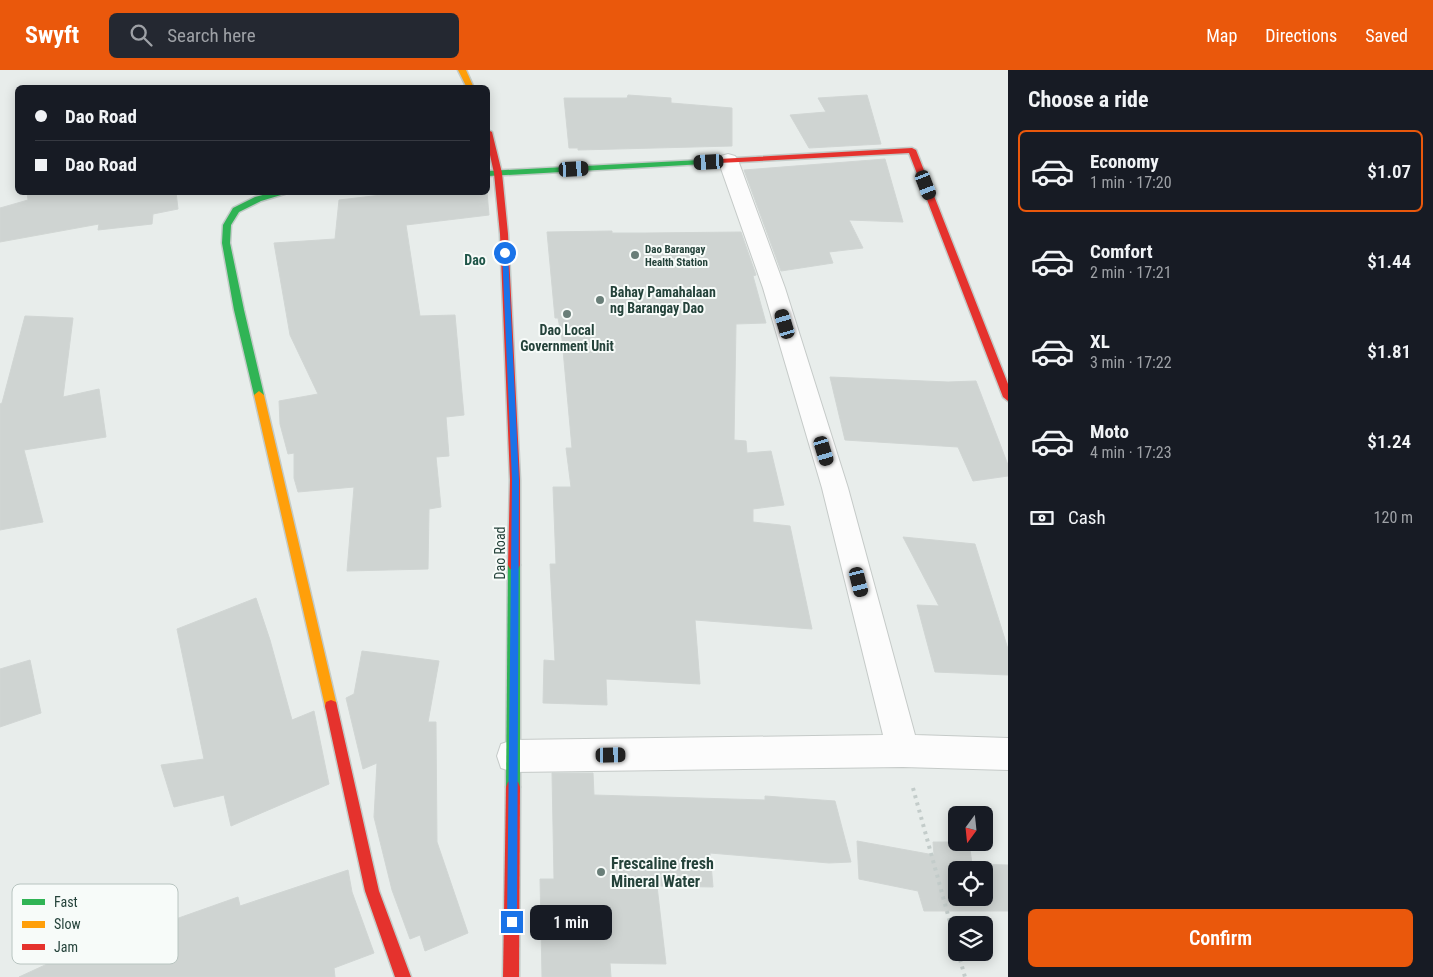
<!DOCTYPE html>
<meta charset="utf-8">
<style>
:root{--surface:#171b24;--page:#242831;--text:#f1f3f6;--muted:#9ea1a6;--line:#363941;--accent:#ea580c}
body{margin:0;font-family:"Roboto Condensed",sans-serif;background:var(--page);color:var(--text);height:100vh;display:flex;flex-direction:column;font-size:19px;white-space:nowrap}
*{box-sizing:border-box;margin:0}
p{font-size:16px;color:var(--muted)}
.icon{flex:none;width:28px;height:28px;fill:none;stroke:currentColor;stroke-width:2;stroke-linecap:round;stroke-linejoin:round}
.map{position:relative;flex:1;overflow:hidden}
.details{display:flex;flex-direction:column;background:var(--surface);width:425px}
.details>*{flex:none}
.hud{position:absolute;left:15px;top:15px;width:475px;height:110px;border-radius:8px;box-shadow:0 2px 12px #0003;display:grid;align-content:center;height:110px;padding:0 20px;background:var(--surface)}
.needle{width:32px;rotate:195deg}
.controls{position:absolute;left:948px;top:736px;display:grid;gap:10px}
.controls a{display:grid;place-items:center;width:45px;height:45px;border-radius:8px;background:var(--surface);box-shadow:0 2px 12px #0003;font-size:25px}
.end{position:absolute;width:22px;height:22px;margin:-11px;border:6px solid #1a73e8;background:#fff;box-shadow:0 0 0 2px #fff}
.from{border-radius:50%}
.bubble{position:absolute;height:35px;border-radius:8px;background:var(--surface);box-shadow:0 2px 12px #0003;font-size:16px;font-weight:600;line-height:35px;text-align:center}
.car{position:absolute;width:15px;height:30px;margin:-15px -8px;border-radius:6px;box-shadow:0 0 4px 1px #0007;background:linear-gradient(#222 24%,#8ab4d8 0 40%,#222 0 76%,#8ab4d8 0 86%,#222 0)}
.hud b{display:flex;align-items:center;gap:18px;height:48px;font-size:19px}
.hud b+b{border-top:1px solid var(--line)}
.hud i{width:12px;height:12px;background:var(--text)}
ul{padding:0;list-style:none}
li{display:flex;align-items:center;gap:15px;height:82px;margin:0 10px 8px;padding:0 10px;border:2px solid transparent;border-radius:8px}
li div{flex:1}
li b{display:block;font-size:19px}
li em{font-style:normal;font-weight:600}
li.active{border-color:var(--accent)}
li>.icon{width:45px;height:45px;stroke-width:1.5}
h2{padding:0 20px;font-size:22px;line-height:60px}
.pay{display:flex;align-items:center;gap:12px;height:55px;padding:0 20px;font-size:19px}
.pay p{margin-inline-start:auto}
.cta{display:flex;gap:10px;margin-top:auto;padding:10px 20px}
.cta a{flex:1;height:58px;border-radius:8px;background:var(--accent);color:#fff;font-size:20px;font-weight:600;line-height:58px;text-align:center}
header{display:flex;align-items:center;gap:30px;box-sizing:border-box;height:70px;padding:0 25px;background:var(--accent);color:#fff}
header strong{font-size:24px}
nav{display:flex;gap:28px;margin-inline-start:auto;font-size:18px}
.search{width:350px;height:45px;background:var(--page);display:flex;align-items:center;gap:12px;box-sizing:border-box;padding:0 18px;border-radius:8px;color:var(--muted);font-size:19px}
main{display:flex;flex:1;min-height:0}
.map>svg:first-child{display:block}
</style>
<header>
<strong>Swyft</strong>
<div class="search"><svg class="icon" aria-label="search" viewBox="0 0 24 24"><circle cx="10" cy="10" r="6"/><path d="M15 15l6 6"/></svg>Search here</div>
<nav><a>Map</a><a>Directions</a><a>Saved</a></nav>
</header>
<main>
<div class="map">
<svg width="1008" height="907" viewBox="0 0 1008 907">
<rect width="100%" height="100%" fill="#e8edeb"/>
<g fill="#cfd4d2" stroke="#d1d6d4" fill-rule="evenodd">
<path d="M628 25 671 28V33L732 38V76L578 80V78H569L564 28H627Z"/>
<path d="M867 25 881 74 809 78 790 45 826 42 818 28Z"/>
<path d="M885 89 903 152 849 150 863 178 829 182 833 193 781 201 744 100Z"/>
<path d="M27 122H176L178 139 153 144 152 154 98 160 99 154 0 172V138L28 130Z"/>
<path d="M407 122H487L489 145 406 155 420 246 455 245 464 345 446 347 449 386 436 387 441 437 429 439 428 499 347 501 354 417 298 422 294 408V383L288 384 280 354 279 331 318 324 290 265 274 173 335 169 339 130Z"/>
<path d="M612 161V163H646L741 162 756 205 753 206 766 253 736 254 734 370 746 371 747 383 771 381 784 435 753 439V452L790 456 812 559 695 550 700 614 606 609 607 635 543 633 544 590 555 591 550 494H556L553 417H571L566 378H572L562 269 558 248H555L547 162Z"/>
<path d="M25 246 73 248 63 327 99 319 106 367 24 380 43 452 0 460V334L2 333Z"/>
<path d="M830 307 948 312 976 311 1008 395V406L973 411 958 377 845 370Z"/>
<path d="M903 467 975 474 1008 579V605L935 602 917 535 939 536Z"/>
<path d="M256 528 270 570 292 650 314 641 329 714 231 756 224 725 174 737 161 695 204 689 177 559Z"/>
<path d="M362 581 439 591 428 652H436L437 772 468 863 425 881 420 865 410 869 392 820 374 747 377 693 363 699 346 628 354 624Z"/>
<path d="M30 590 41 643 0 657V599Z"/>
<path d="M552 703H593L594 725 765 730V726L835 731 851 792 829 793 710 783 713 817 657 816 666 894 610 893 611 907H542L540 809H554Z"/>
<path d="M857 771 934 785 933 772H969L972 794 1008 795V841H924L918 821 859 809ZM956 800H984V828H956Z"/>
<path d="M348 800 352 822 374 883 334 898 335 907H19L123 859 122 841 169 824 173 850 238 827 240 836Z"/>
</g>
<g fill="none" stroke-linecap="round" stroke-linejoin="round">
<defs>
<path id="street" d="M728 84 735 86 738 90 785 218 848 418 915 665 1008 668V700L903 697 513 702 501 698 497 686 501 674 513 670 883 665 822 418 763 218 718 90 721 86Z"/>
<g id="fast">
<path d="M719 89H722V93L488 106V101Z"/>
<path d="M274 122H291L261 131 239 142 231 155 230 173 244 240 264 325 259 329 254 325 234 240 222 173 223 155 233 138 255 127Z"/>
<path d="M514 490 518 491 520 495V717L518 722 513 724 508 722 506 717 508 495 510 491Z"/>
</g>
<g id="slow">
<path d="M458 0H466L474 18H467Z"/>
<path d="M259 321 264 325 337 636 336 640 331 642 326 640 325 636 254 325Z"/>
</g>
<g id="jam">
<path d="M488 60 492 62 502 103 508 164 520 410V495L518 499 514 500 510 499 508 495 510 410 500 164 494 103 488 76Z"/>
<path d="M912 78 916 80 1008 314V331L1003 327 909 83 719 93 715 91 719 89Z"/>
<path d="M331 630 336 632 337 636 379 821 411 907H395L365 821 325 636 326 632Z"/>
<path d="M513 710 518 712 520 717 519 907H503L506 717 508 712Z"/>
</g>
</defs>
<use href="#street" stroke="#c5cac8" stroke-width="2"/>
<use href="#fast" stroke="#c3cbc8" stroke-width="3"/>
<use href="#slow" stroke="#c3cbc8" stroke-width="3"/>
<use href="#jam" stroke="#c3cbc8" stroke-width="3"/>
<g stroke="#c3ccca" stroke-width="4" stroke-dasharray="3 4.5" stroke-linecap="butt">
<path d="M913 718 956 874"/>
<path d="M958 882 965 907"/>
</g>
<use href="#street" fill="#fcfcfc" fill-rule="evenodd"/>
<use href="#fast" fill="#30b455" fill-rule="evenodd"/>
<use href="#slow" fill="#ff9f0a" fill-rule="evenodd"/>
<use href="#jam" fill="#e5322d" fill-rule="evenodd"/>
</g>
<path fill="#1a73e8" d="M502 181 508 183 519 410 517 852 516 856 512 857 508 856 507 852 512 410Z"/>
<g fill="#697e78" stroke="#f7fbf9" stroke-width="2">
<circle cx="635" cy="185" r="5"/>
<circle cx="600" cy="230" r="5"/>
<circle cx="567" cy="244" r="5"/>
<circle cx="601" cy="802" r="5"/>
</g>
<g text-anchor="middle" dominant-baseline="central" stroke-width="4" stroke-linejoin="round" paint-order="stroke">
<g font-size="11" font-weight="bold" fill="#24423a" stroke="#f7fbf9" text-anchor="start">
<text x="645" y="179">Dao Barangay<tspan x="645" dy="13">Health Station</tspan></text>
</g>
<g font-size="14" font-weight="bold" fill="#1f5548" stroke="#f7fbf9">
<text x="475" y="190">Dao</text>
</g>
<g font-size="14" font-weight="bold" fill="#24423a" stroke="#f7fbf9" text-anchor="start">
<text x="610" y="222">Bahay Pamahalaan<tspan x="610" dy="16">ng Barangay Dao</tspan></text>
<text x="567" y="260" text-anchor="middle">Dao Local<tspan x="567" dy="16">Government Unit</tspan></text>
</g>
<g font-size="14" fill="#24423a" stroke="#f7fbf9">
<text transform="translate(500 483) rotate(-90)">Dao Road</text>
</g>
<g font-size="16" font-weight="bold" fill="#24423a" stroke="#f7fbf9" text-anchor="start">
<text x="611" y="793">Frescaline fresh<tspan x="611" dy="18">Mineral Water</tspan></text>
</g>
</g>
<rect x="12" y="814" width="166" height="80" rx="8" fill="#f7fbf9" stroke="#b8c4c0" stroke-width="1"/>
<rect x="22" y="829" width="23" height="6" fill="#30b455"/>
<rect x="22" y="851" width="23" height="7" fill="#ff9f0a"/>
<rect x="22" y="874" width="23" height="6" fill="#e5322d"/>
<g font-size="14" fill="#24423a">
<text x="54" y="837">Fast</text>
<text x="54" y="859">Slow</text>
<text x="54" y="882">Jam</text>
</g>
</svg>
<div class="controls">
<a><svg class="needle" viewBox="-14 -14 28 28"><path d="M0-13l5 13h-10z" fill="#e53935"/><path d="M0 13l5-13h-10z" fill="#9ea1a6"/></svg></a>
<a><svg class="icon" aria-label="locate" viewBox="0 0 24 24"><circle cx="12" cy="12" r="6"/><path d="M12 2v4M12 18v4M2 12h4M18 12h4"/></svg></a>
<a><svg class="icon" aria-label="layers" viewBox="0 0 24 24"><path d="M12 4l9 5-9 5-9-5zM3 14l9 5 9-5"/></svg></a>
</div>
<i class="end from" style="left:505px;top:183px"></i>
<i class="end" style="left:512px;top:852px"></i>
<div class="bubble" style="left:530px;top:835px;width:82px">1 min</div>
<i class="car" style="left:709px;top:92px;rotate:267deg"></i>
<i class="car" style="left:574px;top:99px;rotate:87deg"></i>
<i class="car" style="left:926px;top:115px;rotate:159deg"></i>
<i class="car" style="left:785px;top:254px;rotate:343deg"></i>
<i class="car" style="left:824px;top:381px;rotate:163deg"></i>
<i class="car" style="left:859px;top:512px;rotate:166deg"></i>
<i class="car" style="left:611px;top:685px;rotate:89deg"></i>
<div class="hud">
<b><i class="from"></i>Dao Road</b>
<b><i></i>Dao Road</b>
</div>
</div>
<section class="details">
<h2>Choose a ride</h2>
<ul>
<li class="active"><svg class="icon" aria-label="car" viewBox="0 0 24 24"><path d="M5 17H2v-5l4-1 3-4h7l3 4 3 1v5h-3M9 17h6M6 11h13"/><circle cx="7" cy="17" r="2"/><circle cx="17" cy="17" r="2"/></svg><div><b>Economy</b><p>1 min · 17:20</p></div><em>$1.07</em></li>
<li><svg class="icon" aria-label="car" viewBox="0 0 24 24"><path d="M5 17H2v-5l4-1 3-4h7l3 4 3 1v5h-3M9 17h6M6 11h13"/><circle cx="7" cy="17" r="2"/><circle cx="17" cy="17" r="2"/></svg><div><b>Comfort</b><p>2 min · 17:21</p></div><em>$1.44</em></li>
<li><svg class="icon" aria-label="car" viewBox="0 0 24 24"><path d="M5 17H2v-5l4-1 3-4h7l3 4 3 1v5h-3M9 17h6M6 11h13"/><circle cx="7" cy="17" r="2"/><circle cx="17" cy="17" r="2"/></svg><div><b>XL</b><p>3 min · 17:22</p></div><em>$1.81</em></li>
<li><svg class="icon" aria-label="car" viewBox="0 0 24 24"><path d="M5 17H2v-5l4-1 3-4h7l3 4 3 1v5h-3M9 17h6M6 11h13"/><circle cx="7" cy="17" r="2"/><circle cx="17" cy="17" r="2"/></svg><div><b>Moto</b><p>4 min · 17:23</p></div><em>$1.24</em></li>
</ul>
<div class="pay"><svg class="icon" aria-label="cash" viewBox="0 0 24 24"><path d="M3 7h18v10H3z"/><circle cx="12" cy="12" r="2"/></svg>Cash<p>120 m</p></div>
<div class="cta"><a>Confirm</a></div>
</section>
</main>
